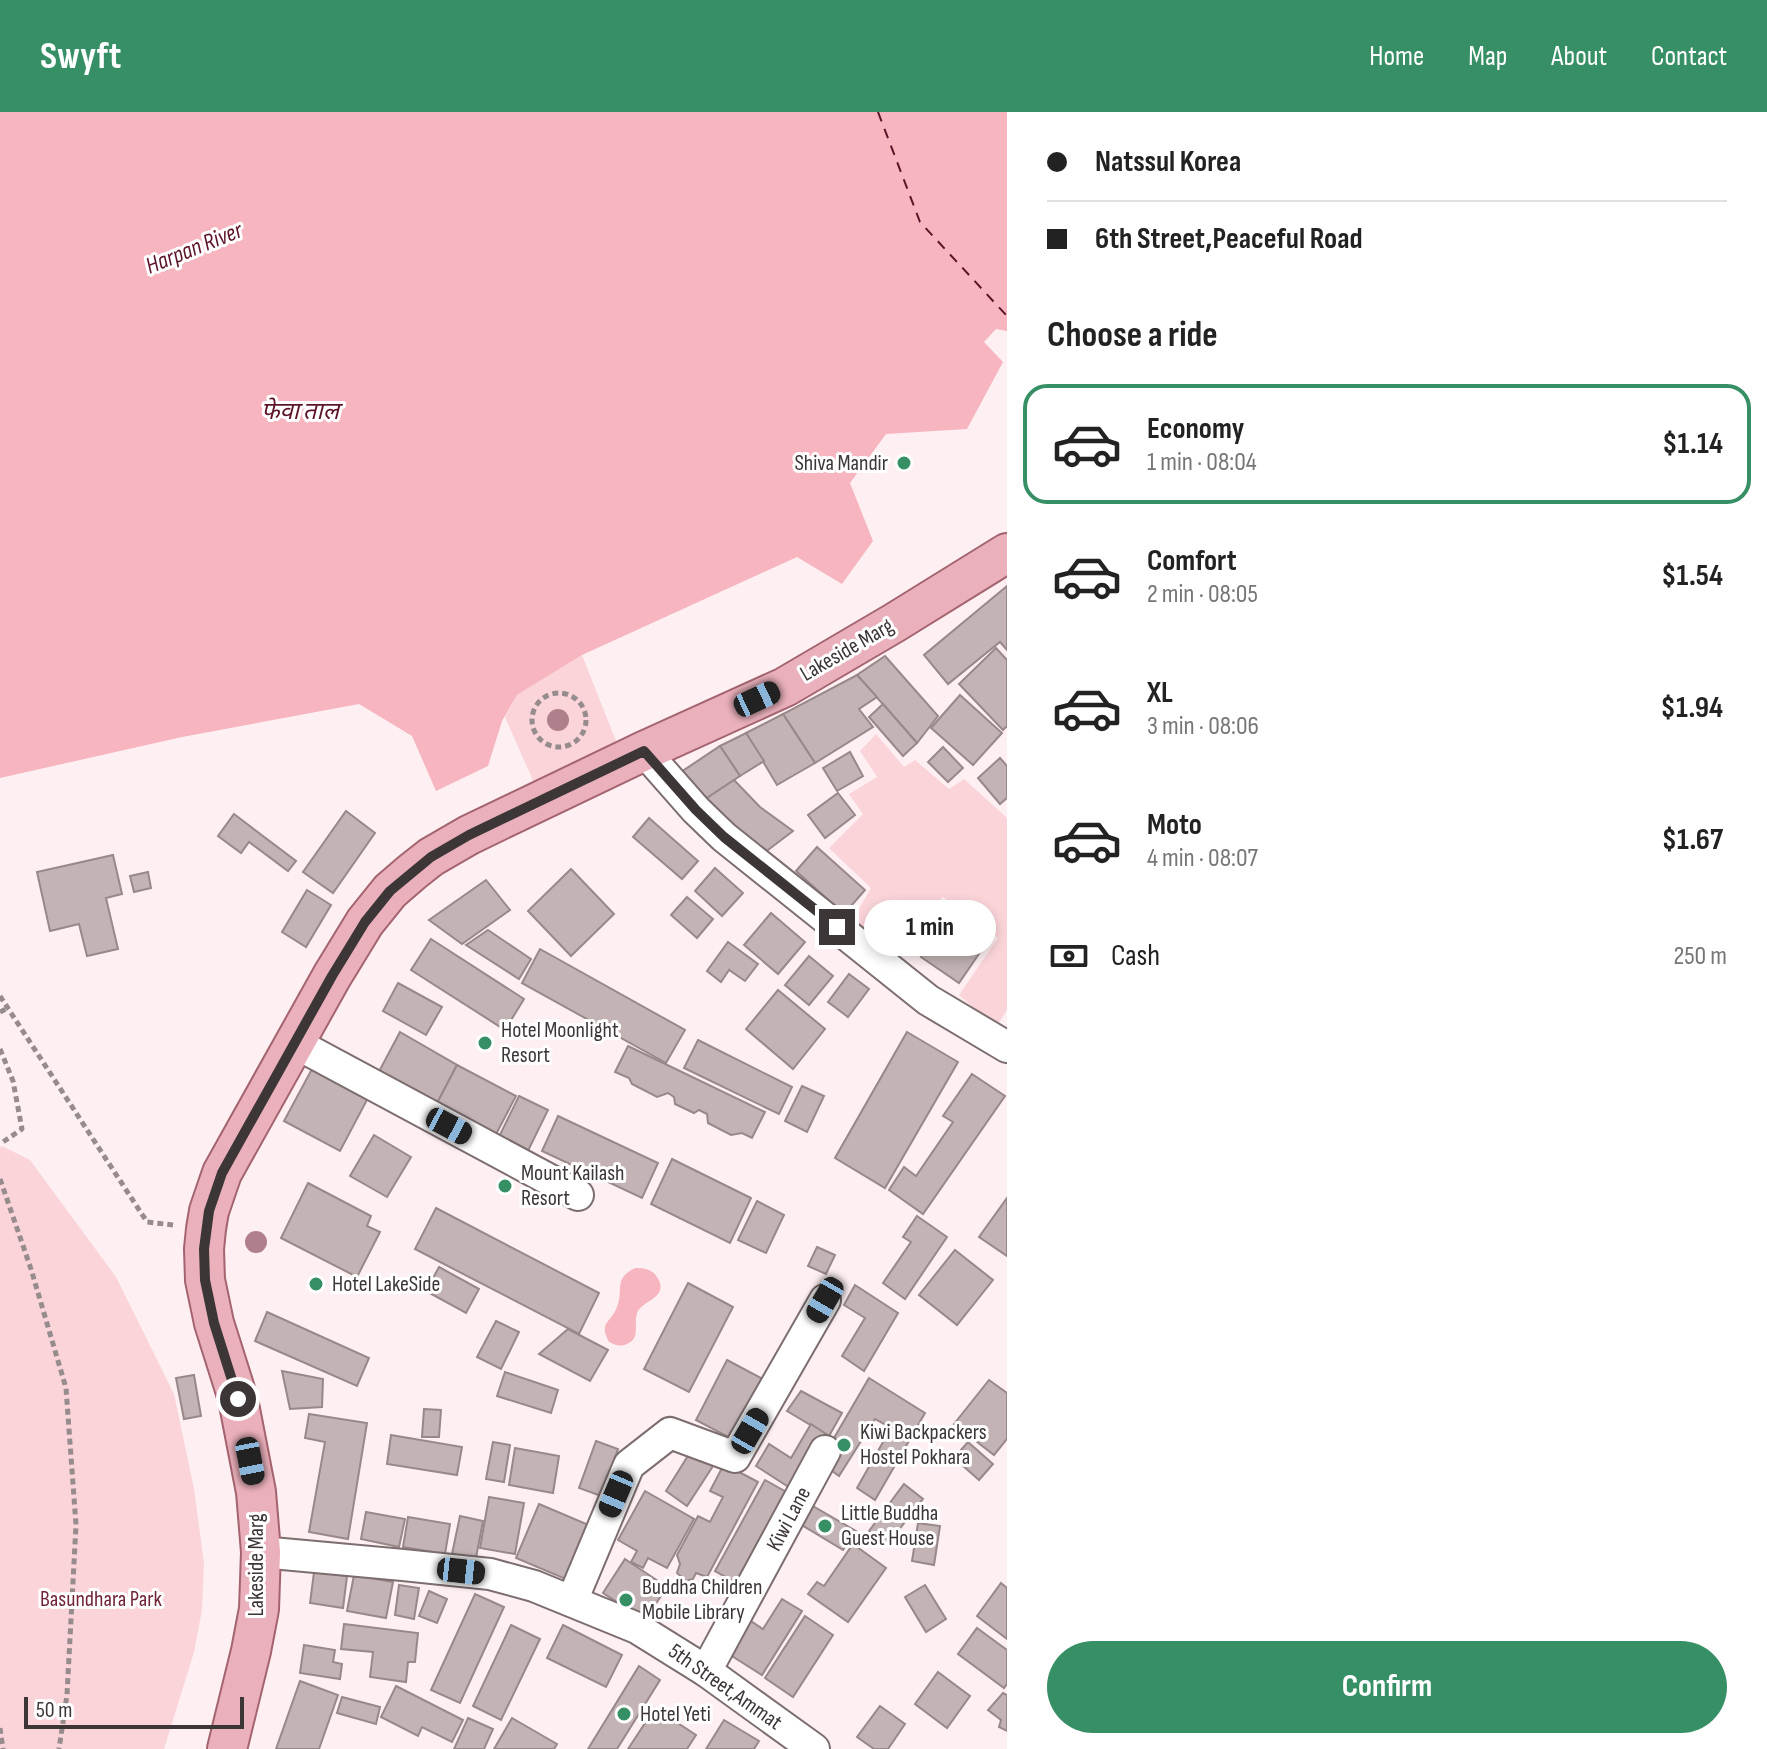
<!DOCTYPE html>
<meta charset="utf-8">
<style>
:root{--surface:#fff;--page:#f2f2f2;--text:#222;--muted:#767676;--line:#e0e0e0;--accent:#379065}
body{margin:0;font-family:"Sofia Sans Condensed","Noto Sans Devanagari",sans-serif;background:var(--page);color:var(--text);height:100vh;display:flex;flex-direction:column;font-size:30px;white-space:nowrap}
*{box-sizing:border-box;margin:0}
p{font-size:26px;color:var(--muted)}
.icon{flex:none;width:44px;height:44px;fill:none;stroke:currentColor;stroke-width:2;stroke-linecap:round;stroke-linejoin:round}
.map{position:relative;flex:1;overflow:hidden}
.drawer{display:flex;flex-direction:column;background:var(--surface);width:760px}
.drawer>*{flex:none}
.banner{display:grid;align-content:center;height:176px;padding:0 40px;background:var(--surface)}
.scale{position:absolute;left:24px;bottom:20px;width:220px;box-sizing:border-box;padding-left:8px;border:4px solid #3d3637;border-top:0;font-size:22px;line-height:28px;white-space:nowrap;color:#3d3637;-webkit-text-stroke:6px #fff;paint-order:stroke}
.end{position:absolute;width:36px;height:36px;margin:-18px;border:10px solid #3d3637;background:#fff;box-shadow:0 0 0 4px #fff}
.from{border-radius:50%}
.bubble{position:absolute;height:56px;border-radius:28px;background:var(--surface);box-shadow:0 4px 12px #0003;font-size:26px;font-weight:700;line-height:56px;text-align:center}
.car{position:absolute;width:24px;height:48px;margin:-24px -12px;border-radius:10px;box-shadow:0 0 6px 2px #0007;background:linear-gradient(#222 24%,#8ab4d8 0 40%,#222 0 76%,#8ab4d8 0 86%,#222 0)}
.banner b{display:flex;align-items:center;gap:28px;height:76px;font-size:30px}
.banner b+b{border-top:2px solid var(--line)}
.banner i{width:20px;height:20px;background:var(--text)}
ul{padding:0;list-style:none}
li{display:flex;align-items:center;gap:24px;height:120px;margin:0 16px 12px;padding:0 24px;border:4px solid transparent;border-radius:24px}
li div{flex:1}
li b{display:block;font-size:30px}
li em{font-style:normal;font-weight:700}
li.selected{border-color:var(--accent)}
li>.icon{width:72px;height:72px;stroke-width:1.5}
h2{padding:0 40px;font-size:36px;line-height:96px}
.pay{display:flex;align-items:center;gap:20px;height:88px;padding:0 40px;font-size:30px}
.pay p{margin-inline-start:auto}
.action{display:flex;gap:16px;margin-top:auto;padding:16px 40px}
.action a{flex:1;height:92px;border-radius:48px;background:var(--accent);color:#fff;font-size:32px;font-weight:700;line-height:92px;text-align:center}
header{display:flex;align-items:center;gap:48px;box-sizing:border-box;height:112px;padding:0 40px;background:var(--accent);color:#fff}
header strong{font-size:38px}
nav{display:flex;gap:44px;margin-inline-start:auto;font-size:28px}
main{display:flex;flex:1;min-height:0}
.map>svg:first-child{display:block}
</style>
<header>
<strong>Swyft</strong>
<nav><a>Home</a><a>Map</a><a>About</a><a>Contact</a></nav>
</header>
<main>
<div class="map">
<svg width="1007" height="1637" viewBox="0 0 1007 1637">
<rect width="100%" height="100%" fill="#fef0f2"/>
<g fill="#fad4d9">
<path d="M582 543 616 629 535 673 505 605 517 583Z"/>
<path d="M876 622 904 655 915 648 949 677 964 667 1007 706V898L996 915 959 883 998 826 943 785 896 841 852 809 871 776 829 736 863 702 849 682 877 665 860 639Z"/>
<path d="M2 1034 30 1048 116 1165 174 1282 194 1377 204 1451 202 1498 194 1540 164 1637H0V1036Z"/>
</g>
<g fill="#f6b5bf">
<path d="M0 0H1007V219L996 217 984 230 1003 250 967 317 886 322 850 371 873 429 842 472 797 445 582 543 517 583 502 609 488 654 436 679 412 624 359 592 182 625 0 666Z"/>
<path d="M635 1156C644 1156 652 1157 657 1165 670 1185 644 1188 638 1199 632 1211 642 1226 627 1232 620 1235 615 1233 609 1230 598 1210 611 1211 617 1195 624 1177 613 1167 635 1156Z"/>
</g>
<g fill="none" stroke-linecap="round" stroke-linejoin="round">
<path stroke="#5d1428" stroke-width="2" stroke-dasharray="10 8" stroke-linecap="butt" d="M878 0 920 110 1007 204"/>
</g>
<g fill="#c3b3b5" stroke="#98888a" stroke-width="2">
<path d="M1007 474V538L1000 530 948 572 924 543Z"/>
<path d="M996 536 1007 548V614L1003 618 959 572Z"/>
<path d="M885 544 938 604 917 631 857 563Z"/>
<path d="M857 563 877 585 859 597 873 615 815 651 783 602Z"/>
<path d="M960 583 1002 621 973 653 931 616Z"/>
<path d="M883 592 917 631 903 644 869 605Z"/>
<path d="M783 602 815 651 777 673 746 621Z"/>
<path d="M746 621 764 649 740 664 720 634Z"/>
<path d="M720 634 740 664 704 688 678 662Z"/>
<path d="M943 635 963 656 948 670 928 650Z"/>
<path d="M850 640 863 664 837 679 823 656Z"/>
<path d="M1000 646 1007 654V686L1000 692 978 666Z"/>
<path d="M734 668 760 695 793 719 764 741 704 688Z"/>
<path d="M838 681 855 703 825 726 808 703Z"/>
<path d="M346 699 375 721 333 781 303 760Z"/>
<path d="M234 702 296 749 288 759 249 730 241 741 218 724Z"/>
<path d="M649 706 698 749 682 767 633 725Z"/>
<path d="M817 735 865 778 844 802 796 759Z"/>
<path d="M113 743 122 782 106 786 118 837 87 844 79 812 50 819 37 760Z"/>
<path d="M715 756 743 781 722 804 695 779Z"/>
<path d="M571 757 614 802 571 844 528 799Z"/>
<path d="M148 760 151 776 134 780 130 764Z"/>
<path d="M486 768 510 798 462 832 429 808Z"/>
<path d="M307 778 331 793 306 835 282 820Z"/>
<path d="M687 785 713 807 697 826 671 803Z"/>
<path d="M771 801 805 830 778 862 744 833Z"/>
<path d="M949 804 987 830 959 871 921 845Z"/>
<path d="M488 818 531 847 519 867 466 833Z"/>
<path d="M431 827 524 887 505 918 411 858Z"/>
<path d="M728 830 758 852 745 869 729 858 721 870 707 859Z"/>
<path d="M540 837 685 918 666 951 522 871Z"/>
<path d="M809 844 833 864 809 893 785 873Z"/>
<path d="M849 862 869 877 848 905 828 890Z"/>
<path d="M398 871 442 895 426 923 383 899Z"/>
<path d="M778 878 825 917 793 957 746 917Z"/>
<path d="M400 920 457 953 434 997 375 967Z"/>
<path d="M907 920 958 950 885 1076 835 1046Z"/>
<path d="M698 928 792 975 779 1002 684 956Z"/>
<path d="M628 934 765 1000 752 1026 742 1021 731 1023 708 1011 707 1002 699 998 694 1001 675 992 674 985 668 981 657 985 632 972 629 966 615 960Z"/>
<path d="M457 953 516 984 493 1028 434 997Z"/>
<path d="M313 955 368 986 340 1039 284 1009Z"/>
<path d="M972 962 1005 984 923 1102 889 1078 904 1055 916 1064 953 1010 943 1004Z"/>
<path d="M802 974 824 984 807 1020 785 1009Z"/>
<path d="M519 984 548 998 523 1049 494 1035Z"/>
<path d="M558 1004 658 1051 642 1086 542 1039Z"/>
<path d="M374 1023 411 1045 387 1085 350 1064Z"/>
<path d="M672 1047 751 1086 730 1131 651 1092Z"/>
<path d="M308 1071 371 1104 367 1114 380 1120 357 1165 281 1126Z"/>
<path d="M1007 1086V1144L979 1125Z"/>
<path d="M757 1089 784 1103 766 1141 738 1128Z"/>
<path d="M436 1096 599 1181 579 1222 415 1137Z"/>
<path d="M917 1104 947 1125 905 1187 883 1171 911 1130 903 1125Z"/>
<path d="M817 1135 835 1143 826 1162 808 1154Z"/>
<path d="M955 1138 993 1168 957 1213 919 1183Z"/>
<path d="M439 1155 479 1177 466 1201 426 1179Z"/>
<path d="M688 1171 733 1195 689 1280 644 1257Z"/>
<path d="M855 1173 898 1201 864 1259 842 1244 865 1206 844 1193Z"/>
<path d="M267 1200 369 1246 357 1274 255 1229Z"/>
<path d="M496 1209 519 1220 501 1257 477 1245Z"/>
<path d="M568 1217 608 1238 590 1269 539 1242Z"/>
<path d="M727 1248 763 1267 732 1327 696 1308Z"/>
<path d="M282 1259 323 1267 322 1295 290 1297Z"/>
<path d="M505 1260 558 1278 551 1301 497 1284Z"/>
<path d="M194 1263 201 1304 184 1307 176 1266Z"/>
<path d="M869 1266 925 1301 875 1388 857 1376 891 1316 875 1307 839 1364 820 1350Z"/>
<path d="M989 1268 1007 1281V1327L994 1343 954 1312Z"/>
<path d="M801 1279 842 1301 829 1324 787 1299Z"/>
<path d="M424 1297 441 1298 439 1325H422Z"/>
<path d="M309 1302 367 1311 348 1427 309 1420 325 1330 305 1326Z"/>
<path d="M811 1312 829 1324 798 1381 756 1354 769 1332 791 1346Z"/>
<path d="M391 1323 462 1335 457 1363 387 1352Z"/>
<path d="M596 1329 618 1337 601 1384 579 1376Z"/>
<path d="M493 1330 510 1333 504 1370 486 1367Z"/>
<path d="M968 1330 993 1352 979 1368 954 1346Z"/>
<path d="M515 1336 559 1344 553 1381 509 1373Z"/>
<path d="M691 1339 713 1354 687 1394 666 1379Z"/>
<path d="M724 1352 758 1370 707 1465 696 1461 693 1467 686 1469 677 1461 680 1452 677 1443 698 1404 710 1410 723 1385 710 1379Z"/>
<path d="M765 1368 797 1386 747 1477 715 1459Z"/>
<path d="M904 1372 923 1387 887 1433 869 1419Z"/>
<path d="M645 1379 694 1407 667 1456 648 1446 643 1456 631 1450 637 1439 618 1428Z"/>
<path d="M489 1385 524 1391 515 1442 480 1436Z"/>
<path d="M806 1390 856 1419 843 1438 795 1409Z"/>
<path d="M539 1392 598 1417 575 1471 516 1446Z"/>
<path d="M366 1400 405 1407 399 1435 361 1427Z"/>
<path d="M460 1404 483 1409 476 1446 452 1442Z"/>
<path d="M408 1405 450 1412 445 1442 403 1435Z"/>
<path d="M918 1411 940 1414 934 1453 912 1449Z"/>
<path d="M853 1432 886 1456 848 1510 808 1482 817 1470 824 1474Z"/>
<path d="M625 1447 667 1475 645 1508 603 1481Z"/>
<path d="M314 1460 347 1464 343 1496 310 1491Z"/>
<path d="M354 1463 393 1470 386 1506 347 1499Z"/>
<path d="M1001 1471 1007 1476V1527L977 1504Z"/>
<path d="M399 1473 419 1476 414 1507 395 1503Z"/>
<path d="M925 1473 946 1507 926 1520 905 1485Z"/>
<path d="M429 1479 447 1487 437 1511 419 1504Z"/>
<path d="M475 1482 504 1495 460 1591 431 1578Z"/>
<path d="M782 1487 802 1499 762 1563 724 1539 746 1506 763 1517Z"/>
<path d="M805 1504 833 1523 793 1585 765 1566Z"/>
<path d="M344 1512 418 1521 415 1550H408L406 1570 370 1565 373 1540 341 1537Z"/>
<path d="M511 1513 540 1527 501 1608 473 1594Z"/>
<path d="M563 1513 622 1543 606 1575 547 1546Z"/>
<path d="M977 1516 1007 1538V1572L1004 1576 958 1542Z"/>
<path d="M304 1533 335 1538 333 1550 342 1552 340 1567 300 1561Z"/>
<path d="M639 1554 660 1568 617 1637H588Z"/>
<path d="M938 1560 970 1584 947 1616 915 1592Z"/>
<path d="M300 1569 338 1583 319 1637H276Z"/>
<path d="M396 1574 463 1608 452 1630 422 1615 418 1624 381 1605Z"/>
<path d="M1003 1581 1007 1583V1619L999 1615 1001 1608 988 1598Z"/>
<path d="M342 1585 380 1595 376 1612 337 1601Z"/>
<path d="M880 1594 905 1612 888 1637H874L857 1625Z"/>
<path d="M655 1596 696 1623 687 1637H628Z"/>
<path d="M468 1606 493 1617 484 1637H454Z"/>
<path d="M512 1606 557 1632 554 1637H494Z"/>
<path d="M724 1608 759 1629 754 1637H706Z"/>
</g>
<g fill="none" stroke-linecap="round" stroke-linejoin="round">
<defs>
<g id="minor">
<path d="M644 639 696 698 724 725 928 888 1007 935"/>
<path d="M295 931 578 1083"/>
<path d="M261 1440 403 1453 490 1462 534 1474 637 1516 706 1559 814 1637"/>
<path d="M572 1489 629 1353 670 1321 735 1345 825 1188"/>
<path d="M706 1559 825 1339"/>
</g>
<path id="major" d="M227 1637 251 1539 259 1497 261 1440 256 1380 238 1287 214 1211 205 1168 204 1137 206 1117 209 1099 222 1061 332 864 365 810 390 779 412 760 431 745 469 723 644 639 785 575 894 511 1007 441"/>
</defs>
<use href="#minor" stroke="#7c6d6f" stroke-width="34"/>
<use href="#major" stroke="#a4646f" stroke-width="42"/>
<g stroke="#968c8d" stroke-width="5" stroke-dasharray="6 4" stroke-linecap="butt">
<circle cx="559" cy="608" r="27"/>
<path d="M0 884 147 1110 173 1113"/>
<path d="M0 900 8 896"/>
<path d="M0 937 13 969 22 1017 0 1032"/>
<path d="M0 1067 31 1157 66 1276 76 1413 67 1583 59 1637"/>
<path d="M0 1616 3 1637"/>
</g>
<use href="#minor" stroke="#fff" stroke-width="30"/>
<use href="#major" stroke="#eab0bb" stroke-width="38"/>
</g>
<g fill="#af808b">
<circle cx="558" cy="608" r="11"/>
<circle cx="256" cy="1130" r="11"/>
</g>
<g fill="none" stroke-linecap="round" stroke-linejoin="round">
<path stroke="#3d3637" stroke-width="10" d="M238 1287 214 1211 205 1168 204 1137 209 1099 222 1061 332 864 365 810 390 779 431 745 469 723 644 639 696 698 724 725 837 815"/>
</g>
<g fill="#379065" stroke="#fff" stroke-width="3">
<circle cx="904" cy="351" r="8"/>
<circle cx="485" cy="931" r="8"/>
<circle cx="505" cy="1074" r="8"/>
<circle cx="316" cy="1172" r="8"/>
<circle cx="844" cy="1333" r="8"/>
<circle cx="825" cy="1414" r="8"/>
<circle cx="626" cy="1488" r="8"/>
<circle cx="624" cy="1602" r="8"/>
</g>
<g text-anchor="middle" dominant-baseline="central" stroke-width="6" stroke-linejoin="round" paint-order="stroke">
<g font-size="22" fill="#3d3637" stroke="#fff" text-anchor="start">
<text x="888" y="351" text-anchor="end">Shiva Mandir</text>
<text x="501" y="918">Hotel Moonlight<tspan x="501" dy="25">Resort</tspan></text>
<text x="521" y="1061">Mount Kailash<tspan x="521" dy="25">Resort</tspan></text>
<text x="332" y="1172">Hotel LakeSide</text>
<text x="860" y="1320">Kiwi Backpackers<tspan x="860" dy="25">Hostel Pokhara</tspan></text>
<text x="841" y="1401">Little Buddha<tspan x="841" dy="25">Guest House</tspan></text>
<text x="642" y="1475">Buddha Children<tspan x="642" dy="25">Mobile Library</tspan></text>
<text x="640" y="1602">Hotel Yeti</text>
</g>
<g font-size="22" fill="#3d3637" stroke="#fff">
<text transform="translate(847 538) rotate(-30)">Lakeside Marg</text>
<text transform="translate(789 1407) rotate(-62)">Kiwi Lane</text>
<text transform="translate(256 1453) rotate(-90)">Lakeside Marg</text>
<text transform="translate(725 1575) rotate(35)">5th Street,Ammat</text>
</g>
<g font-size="22" fill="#6f2536" stroke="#fff">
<text x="101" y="1487">Basundhara Park</text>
</g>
<g font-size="24" font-style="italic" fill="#5d1428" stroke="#fff">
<text transform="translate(194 136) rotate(-22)">Harpan River</text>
<text x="300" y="299">फेवा ताल</text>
</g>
</g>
</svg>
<div class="scale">50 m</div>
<i class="end from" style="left:238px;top:1287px"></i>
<i class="end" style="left:837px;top:815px"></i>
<div class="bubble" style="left:864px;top:788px;width:132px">1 min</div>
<i class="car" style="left:757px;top:587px;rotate:65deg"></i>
<i class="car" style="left:449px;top:1014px;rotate:118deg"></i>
<i class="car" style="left:825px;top:1188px;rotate:210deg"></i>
<i class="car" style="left:750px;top:1319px;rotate:30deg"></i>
<i class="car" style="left:250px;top:1349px;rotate:169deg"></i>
<i class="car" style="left:616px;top:1382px;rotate:203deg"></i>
<i class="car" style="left:461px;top:1459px;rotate:96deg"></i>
</div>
<section class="drawer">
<div class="banner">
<b><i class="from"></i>Natssul Korea</b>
<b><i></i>6th Street,Peaceful Road</b>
</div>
<h2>Choose a ride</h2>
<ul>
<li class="selected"><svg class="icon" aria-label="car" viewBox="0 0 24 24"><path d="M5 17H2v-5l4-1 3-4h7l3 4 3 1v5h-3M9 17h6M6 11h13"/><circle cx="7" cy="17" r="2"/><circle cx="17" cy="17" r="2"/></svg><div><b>Economy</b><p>1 min · 08:04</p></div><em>$1.14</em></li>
<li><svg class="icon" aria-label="car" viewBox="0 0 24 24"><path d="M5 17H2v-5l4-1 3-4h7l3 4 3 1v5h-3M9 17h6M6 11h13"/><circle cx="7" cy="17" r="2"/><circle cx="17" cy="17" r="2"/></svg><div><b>Comfort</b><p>2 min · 08:05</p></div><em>$1.54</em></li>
<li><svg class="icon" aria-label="car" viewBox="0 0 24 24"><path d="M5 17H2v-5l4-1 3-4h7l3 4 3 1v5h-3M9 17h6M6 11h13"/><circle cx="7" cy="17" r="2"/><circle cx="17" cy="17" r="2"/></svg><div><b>XL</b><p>3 min · 08:06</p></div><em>$1.94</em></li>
<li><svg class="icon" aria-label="car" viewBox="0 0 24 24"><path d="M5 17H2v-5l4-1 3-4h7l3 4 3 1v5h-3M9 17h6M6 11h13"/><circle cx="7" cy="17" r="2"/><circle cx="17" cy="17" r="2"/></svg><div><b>Moto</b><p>4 min · 08:07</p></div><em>$1.67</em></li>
</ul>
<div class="pay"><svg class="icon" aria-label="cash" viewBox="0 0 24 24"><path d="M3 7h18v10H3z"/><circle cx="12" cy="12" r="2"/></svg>Cash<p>250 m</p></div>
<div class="action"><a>Confirm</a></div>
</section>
</main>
